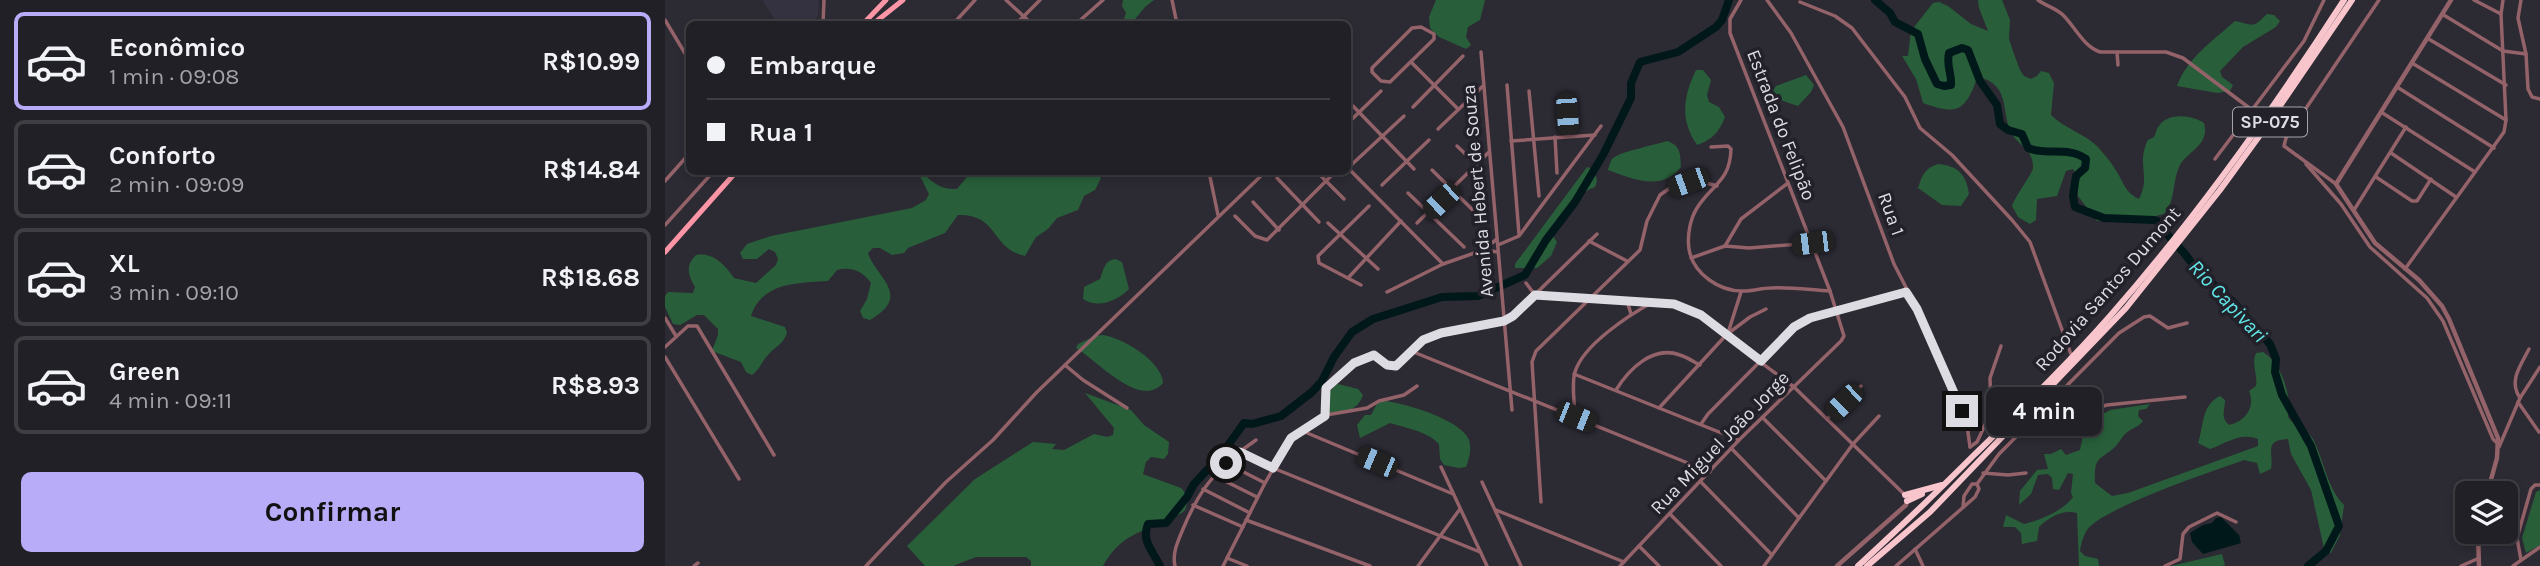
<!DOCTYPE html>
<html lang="pt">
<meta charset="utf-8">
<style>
:root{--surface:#212026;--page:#29282e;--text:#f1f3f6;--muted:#a2a3a7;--line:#3e3e43;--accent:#b8abf7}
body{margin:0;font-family:Karla,sans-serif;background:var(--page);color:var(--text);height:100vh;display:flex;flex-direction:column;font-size:26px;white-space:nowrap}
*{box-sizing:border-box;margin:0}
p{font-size:23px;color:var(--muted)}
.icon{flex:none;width:38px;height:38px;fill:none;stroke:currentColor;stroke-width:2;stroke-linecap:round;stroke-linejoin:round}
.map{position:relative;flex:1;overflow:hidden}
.side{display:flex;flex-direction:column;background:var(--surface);width:665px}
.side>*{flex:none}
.banner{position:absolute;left:21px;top:21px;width:665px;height:154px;border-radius:10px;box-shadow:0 4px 10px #0003,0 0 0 2px var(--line);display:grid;align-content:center;height:154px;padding:0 21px;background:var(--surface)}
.controls{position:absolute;left:1790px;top:481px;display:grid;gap:14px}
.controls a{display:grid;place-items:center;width:63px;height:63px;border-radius:10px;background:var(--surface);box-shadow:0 4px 10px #0003,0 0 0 2px var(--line);font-size:35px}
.end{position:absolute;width:32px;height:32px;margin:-16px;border:9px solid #dddce2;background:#111;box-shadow:0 0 0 4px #111}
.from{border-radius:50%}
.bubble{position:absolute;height:49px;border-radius:10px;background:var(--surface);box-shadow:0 4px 10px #0003,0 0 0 2px var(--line);font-size:23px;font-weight:700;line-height:49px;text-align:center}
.car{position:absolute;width:21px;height:42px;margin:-21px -10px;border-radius:9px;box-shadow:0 0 5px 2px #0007;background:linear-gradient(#222 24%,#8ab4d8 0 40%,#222 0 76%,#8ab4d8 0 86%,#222 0)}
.banner b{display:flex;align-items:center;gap:24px;height:66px;font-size:26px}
.banner b+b{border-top:2px solid var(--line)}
.banner i{width:18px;height:18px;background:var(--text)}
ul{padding:12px 0 0;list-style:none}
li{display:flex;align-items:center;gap:21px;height:98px;margin:0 14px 10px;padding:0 7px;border:4px solid var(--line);border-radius:10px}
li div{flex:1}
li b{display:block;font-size:26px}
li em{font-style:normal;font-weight:700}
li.on{border-color:var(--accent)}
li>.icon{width:63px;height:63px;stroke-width:1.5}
.primary-button{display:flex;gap:14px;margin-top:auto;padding:14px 21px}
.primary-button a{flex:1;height:80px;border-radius:10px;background:var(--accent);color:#111;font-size:28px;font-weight:700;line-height:80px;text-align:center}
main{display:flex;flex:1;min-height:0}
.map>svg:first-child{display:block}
</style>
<main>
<section class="side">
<ul>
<li class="on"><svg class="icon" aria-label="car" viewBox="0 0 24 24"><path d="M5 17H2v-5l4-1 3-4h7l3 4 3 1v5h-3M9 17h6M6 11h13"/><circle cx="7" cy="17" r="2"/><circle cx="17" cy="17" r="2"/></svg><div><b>Econômico</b><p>1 min · 09:08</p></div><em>R$10.99</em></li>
<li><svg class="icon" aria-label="car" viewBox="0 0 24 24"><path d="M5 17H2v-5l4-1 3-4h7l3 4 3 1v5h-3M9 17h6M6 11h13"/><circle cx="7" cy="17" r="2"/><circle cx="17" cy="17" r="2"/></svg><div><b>Conforto</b><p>2 min · 09:09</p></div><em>R$14.84</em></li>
<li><svg class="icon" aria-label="car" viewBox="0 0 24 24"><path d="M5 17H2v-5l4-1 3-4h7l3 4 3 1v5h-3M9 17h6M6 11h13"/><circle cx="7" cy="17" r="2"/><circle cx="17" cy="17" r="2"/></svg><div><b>XL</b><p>3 min · 09:10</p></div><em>R$18.68</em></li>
<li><svg class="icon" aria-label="car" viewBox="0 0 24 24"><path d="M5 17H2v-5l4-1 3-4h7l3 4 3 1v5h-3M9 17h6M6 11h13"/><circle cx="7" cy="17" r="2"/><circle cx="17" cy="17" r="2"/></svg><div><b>Green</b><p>4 min · 09:11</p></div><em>R$8.93</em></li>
</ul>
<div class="primary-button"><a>Confirmar</a></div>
</section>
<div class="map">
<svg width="1875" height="566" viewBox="0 0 1875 566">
<rect width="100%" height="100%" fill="#2c2a33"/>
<path fill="#343140" d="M97 0H154L153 16 147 24H113Z"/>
<g fill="#285f39">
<path d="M420 393 466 410 479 425 504 442 503 454 499 459 486 457 481 462 478 474 516 488 523 496 525 495 520 510C515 515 512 515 506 518 474 534 456 534 438 566H366V561L361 557H311L288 566H260L242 546 310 479 368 442 391 444 387 449 399 450 429 434 442 437 448 435 449 428Z"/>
<path d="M1875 490V545L1861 553 1857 538 1871 492Z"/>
</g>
<g fill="#285f3a">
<path d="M458 0H489L480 7 466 24H452L459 19 461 13 457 6Z"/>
<path d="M771 0H820L815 20 803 27 801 37 806 45 801 49 774 37 765 28 764 17Z"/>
<path d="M1313 0H1337L1345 20 1344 39 1349 54 1355 70 1359 76 1366 79 1372 76 1376 71 1384 73 1389 83 1386 115C1400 129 1419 133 1433 147 1439 154 1446 162 1450 169 1459 182 1459 192 1474 199 1486 177 1471 163 1483 140L1489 137C1491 134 1491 129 1494 126 1503 112 1527 115 1539 123 1545 145 1524 150 1515 165 1507 181 1511 200 1499 214L1478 219 1432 221 1413 196 1411 174 1408 169 1401 171 1392 196 1372 199 1371 220 1365 224 1353 217 1347 206C1351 195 1367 174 1368 168 1369 149 1353 146 1346 132 1336 111 1345 87 1317 78L1311 81C1299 114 1289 114 1258 103L1251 79 1237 56H1243L1246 31 1268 3 1274 2 1283 6 1306 24 1323 31 1314 8Z"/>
<path d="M1602 14 1609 15 1615 21 1611 27 1578 47 1555 71 1557 77 1568 85 1565 91 1552 93 1512 86C1522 58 1549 40 1570 21 1589 25 1587 29 1602 14Z"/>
<path d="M1031 70H1038L1046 80 1042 95 1044 102 1054 107 1060 117C1055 131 1047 140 1032 145 1015 120 1018 97 1031 70Z"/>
<path d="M1141 75 1149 85 1146 92 1133 106 1109 98 1106 94 1111 86Z"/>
<path d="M1002 141C1016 146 1015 153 1016 167 997 192 968 179 943 170 943 169 946 160 947 159 953 152 990 145 1002 141Z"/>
<path d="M1273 164C1293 166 1301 174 1304 194L1296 206 1277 205 1253 188C1257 175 1260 168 1273 164Z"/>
<path d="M922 167 929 169 932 181 930 187C917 192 915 196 908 206 897 219 894 219 888 236L892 242 886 256 872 268H850V264Z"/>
<path d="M257 172C267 182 275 190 292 189L306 172H431L436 178 430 190 419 196 413 210 392 218 383 229 371 237 360 256C325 248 334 214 293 215L280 233 243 248 239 253 227 255 215 248H208L203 253C211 278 248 295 205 320L198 318 195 311 202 299 206 283C198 271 186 266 172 270L163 281C133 283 97 282 86 316L120 327 122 333C118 345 109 347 102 356 96 363 94 370 87 375L81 372 76 362 47 351 53 335V329L39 315H32L15 325 8 324 0 307V296L3 292 28 293 30 287C23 275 20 266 31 255 48 252 60 265 69 278L91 283 111 265 113 259 110 252 104 249 92 259H78L75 253 82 244 106 236 247 208 261 200 264 194 254 174Z"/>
<path d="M450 259 457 262 464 289C452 301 433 309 418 299L419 287 435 279C439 269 439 261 450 259Z"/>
<path d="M438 335C458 338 497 361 498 383 475 410 432 360 411 348L413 344 430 336Z"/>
<path d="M1598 352C1617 364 1627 396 1623 417 1629 427 1643 430 1648 439 1659 460 1662 488 1679 505L1675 535 1666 553H1660L1646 490 1626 454 1623 439C1598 440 1609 453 1606 469L1595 474 1592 463 1579 460C1548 471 1437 508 1422 530 1418 536 1416 544 1415 551L1420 556 1433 559 1434 566H1414L1412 513C1398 509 1384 517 1374 527L1372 541 1357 544 1356 533 1350 527H1338L1341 515 1359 524C1376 520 1398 511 1408 497L1406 493 1408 474 1403 473 1394 490 1388 489 1387 478 1383 474 1373 475 1366 494 1354 505 1355 491 1372 470 1383 469 1379 454H1386L1396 449 1401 455 1415 450 1418 435 1408 423C1418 419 1439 415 1445 410L1485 404 1481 409 1474 410 1473 416 1478 421C1473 428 1466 428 1460 434 1456 438 1454 443 1450 447 1434 461 1429 456 1430 483L1447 496 1463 493 1593 446V439C1575 432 1562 443 1545 449L1533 443C1539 426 1536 405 1555 396L1560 400C1560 411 1555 417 1564 425 1580 422 1591 407 1584 391L1591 386C1593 374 1586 365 1591 353Z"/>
<path d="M673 384 693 389 698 395C692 412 679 412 664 415 662 403 661 391 673 384Z"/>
<path d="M720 401C740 403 797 420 804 440 807 449 804 459 801 467L794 468 779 465 775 459 774 444C762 431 741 428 725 423L695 438 692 425 700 415H706L713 402Z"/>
<path d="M1557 554 1560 565 1557 566H1506Z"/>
</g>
<path fill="#001819" d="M1556 517 1574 535 1576 543 1538 554 1527 542 1525 533 1538 525 1547 523 1551 518Z"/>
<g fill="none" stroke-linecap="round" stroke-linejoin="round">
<g stroke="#001819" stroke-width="8">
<path d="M1210 0 1225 13 1230 22 1253 34 1260 59 1272 84 1279 86 1286 85C1287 73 1281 67 1284 53L1297 48 1303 50 1315 81 1332 105 1335 124 1343 130 1357 134 1363 148C1381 156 1404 146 1421 159L1420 168 1411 176 1408 196 1410 207 1439 218 1489 220 1495 222 1500 232 1520 254 1540 281 1548 284 1568 302 1605 344 1611 359 1610 372 1617 395 1646 446 1674 526 1661 551 1643 566"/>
<path d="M495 566C488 551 476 541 483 524L501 523 522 497 529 484 556 455 579 423 587 424 616 416 647 392 657 381 669 357 687 332 708 319 777 297 813 296 860 275 881 240 910 202 938 155 966 98V83L975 62 1013 52 1051 27 1057 20 1064 0"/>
</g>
<g stroke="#946269" stroke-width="3.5">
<path d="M341 0 367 24"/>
<path d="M507 0 512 24"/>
<path d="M1102 0 1126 33 1178 127 1229 264 1252 309 1297 411 1302 425 1305 447"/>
<path d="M1373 0C1381 6 1391 8 1398 15 1411 28 1418 46 1435 52H1501L1518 58 1587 110"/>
<path d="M1809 0 1836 14"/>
<path d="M1856 0 1853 18 1861 54 1863 89 1867 97 1875 99"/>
<path d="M1135 2 1170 16 1187 28 1240 97 1255 128 1287 155 1347 220 1365 242 1407 357"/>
<path d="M1777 14 1838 51 1861 54"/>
<path d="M0 20 24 60"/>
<path d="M289 23 310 0"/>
<path d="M158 24 159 0"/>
<path d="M351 24 375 0"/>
<path d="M411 24 438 0"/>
<path d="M756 27 769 34V39L725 82 716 81 707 72V68L747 28Z"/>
<path d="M1762 38 1841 85"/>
<path d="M816 52 847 410"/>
<path d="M1452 52 1453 65"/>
<path d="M746 62 793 109"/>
<path d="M1747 63 1841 120"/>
<path d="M842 85 854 234"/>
<path d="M1732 87 1829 148"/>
<path d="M864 91 874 196"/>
<path d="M688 106 749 169"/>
<path d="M748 107 798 56"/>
<path d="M1716 112 1810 172"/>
<path d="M902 114 903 136"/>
<path d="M682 124 716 91"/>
<path d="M773 129 818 86"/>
<path d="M890 137 892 173"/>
<path d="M846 141 930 135"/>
<path d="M792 146 811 164"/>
<path d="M1046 147 1063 146 1066 149C1065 182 1047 184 1032 208 1025 219 1022 236 1024 249 1028 274 1055 292 1079 291 1088 291 1097 288 1106 288 1126 287 1146 290 1165 291"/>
<path d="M1726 153 1791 197"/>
<path d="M1550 159 1639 41 1659 0"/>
<path d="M1641 164 1676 204 1705 247 1762 298 1778 321 1828 439 1832 443"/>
<path d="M682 167 778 264"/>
<path d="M683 168 739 116"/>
<path d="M767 170 820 222"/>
<path d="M544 172 553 215"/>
<path d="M652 172 679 199"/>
<path d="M1711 177 1747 201H1752L1766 179"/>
<path d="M612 178 654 222"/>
<path d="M0 181 24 154"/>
<path d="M1671 184 1619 146 1621 138 1714 0"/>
<path d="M717 185 764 140"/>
<path d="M743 193 799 247"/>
<path d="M588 202 614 230"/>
<path d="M1689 210 1741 127"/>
<path d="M570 216 590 236 602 240 670 172"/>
<path d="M663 223 713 269"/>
<path d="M752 223 824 152"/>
<path d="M0 225 48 172"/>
<path d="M924 241 962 261"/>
<path d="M833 245 854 236 936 126"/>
<path d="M1060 246 1076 219 1123 183"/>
<path d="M818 250 833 252"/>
<path d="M1026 258 1060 246 1084 248 1147 243"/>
<path d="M1740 269 1839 132 1841 120 1836 14 1838 0"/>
<path d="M683 278 736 221"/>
<path d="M861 283 870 295 988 302 1023 308 1129 387 1240 495 1242 501"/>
<path d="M696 285 654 263 653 256 704 206"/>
<path d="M722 292 778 264 818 250 832 239"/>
<path d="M962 301 966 314"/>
<path d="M0 318 11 336"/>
<path d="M1065 332 1085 317 1101 309"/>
<path d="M0 347 23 326H32L109 455"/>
<path d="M746 351 1045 472"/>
<path d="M0 357 74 479"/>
<path d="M400 365 418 380 462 408"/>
<path d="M909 374 1074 440"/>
<path d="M951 390C964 369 988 345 1015 355 1022 357 1029 362 1035 365"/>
<path d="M1855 398C1843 381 1856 365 1864 349"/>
<path d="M1853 402 1874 432"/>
<path d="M994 408 1063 333 1076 292"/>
<path d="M660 416 661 389 689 363 709 355 722 365 731 366 758 339 776 333 839 321 848 316 932 234"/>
<path d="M910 417C910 404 906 385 910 372 918 345 964 315 988 302"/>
<path d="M1098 418 1161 481"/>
<path d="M1162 419 1196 386"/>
<path d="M1036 424 1043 414 1129 327 1147 318 1242 292"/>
<path d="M1361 427 1394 426 1412 414 1442 405 1520 397"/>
<path d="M635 430 788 494"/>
<path d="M1305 447 1312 442 1326 412 1325 378 1336 346"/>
<path d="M1834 447 1855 398 1875 367"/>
<path d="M1067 449 1134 518"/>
<path d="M575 452 608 468 815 552"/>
<path d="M561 463 600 483"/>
<path d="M776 467 822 566"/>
<path d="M1318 473 1343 475 1361 473"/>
<path d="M550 476 592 497"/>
<path d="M817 482 856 566"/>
<path d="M1036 482 1107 555"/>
<path d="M1312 484 1334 454 1454 333 1479 317 1485 316 1503 328 1522 323"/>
<path d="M538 489 585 513"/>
<path d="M876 502 867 362 871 351 975 250 982 221 995 195 1005 188 1022 182H1038L1052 186"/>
<path d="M528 505 578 527"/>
<path d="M1298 507 1299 496 1307 484H1312"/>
<path d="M831 510 959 562"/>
<path d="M1006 515 1056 566"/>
<path d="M581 520 705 566"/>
<path d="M974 546 994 566"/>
<path d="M1250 549 1258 566"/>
<path d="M562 558 582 566"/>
<path d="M1856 560 1852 538 1866 489 1870 485H1875"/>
<path d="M29 566 33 563"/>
<path d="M201 566 281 482 328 440 371 393 600 172"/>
<path d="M510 566C507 553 513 541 518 529 535 488 554 465 591 440"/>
<path d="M558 566 600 483 626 438 661 415 702 408 714 401 739 395 752 386"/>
<path d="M753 566 795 509"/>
<path d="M955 566 1074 440 1176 341 1179 336 1165 291 1065 33V19L1076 0"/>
<path d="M1099 566 1188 444 1214 416"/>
<path d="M1231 566 1310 497 1314 489 1312 484"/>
<path d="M1500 566 1515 559 1518 534 1524 527 1552 513 1571 522"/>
<path d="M1796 566 1812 559"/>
<path d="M1848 566 1875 547"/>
</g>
<g stroke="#946269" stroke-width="4.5">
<path d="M1786 0 1671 184 1710 243 1754 280 1777 306 1784 319 1833 438 1832 458 1822 494"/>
<path d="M1813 532 1814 566"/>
<path d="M1172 566 1241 505 1242 501"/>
</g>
<g stroke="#fc96a6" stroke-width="5">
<path d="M198 24 221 0"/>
<path d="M208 24 238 0"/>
<path d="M0 252 71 172"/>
</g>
<g stroke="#f8c5cc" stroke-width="6">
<path d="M1240 495 1277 485"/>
<path d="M1242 501 1257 494"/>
<path d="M1193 566C1232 530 1270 494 1308 456 1355 410 1402 365 1445 316 1532 217 1608 110 1679 0"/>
<path d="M1202 566 1265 512 1461 308 1555 190 1595 135 1687 0"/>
</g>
</g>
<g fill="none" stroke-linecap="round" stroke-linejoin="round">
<path stroke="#dddce2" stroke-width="9" d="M561 463 575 452 608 468 626 438 660 416 661 388 689 363 709 355 722 365 731 366 758 340 776 333 839 321 848 316 870 295 1009 304 1036 315 1096 361 1129 327 1145 318 1241 292 1252 309 1297 411"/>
</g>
<g text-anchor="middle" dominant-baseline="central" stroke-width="7" stroke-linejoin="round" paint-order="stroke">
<rect fill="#222029" stroke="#a5a4aa" stroke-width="2" x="1568" y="107.5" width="74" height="29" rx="5"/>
<g font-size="18" font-weight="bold" fill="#dddce2">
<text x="1605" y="122">SP-075</text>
</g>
<g font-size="19" fill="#dddce2" stroke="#222029">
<text transform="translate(1116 125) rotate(69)">Estrada do Felipão</text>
<text transform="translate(813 191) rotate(-95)">Avenida Hebert de Souza</text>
<text transform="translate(1226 214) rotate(70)">Rua 1</text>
<text transform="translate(1443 289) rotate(-49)">Rodovia Santos Dumont</text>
<text transform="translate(1055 443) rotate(-46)">Rua Miguel João Jorge</text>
</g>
<g font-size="21" font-style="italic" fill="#61e7e7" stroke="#222029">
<text transform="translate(1563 301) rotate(47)">Rio Capivari</text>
</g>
</g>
</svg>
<div class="controls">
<a><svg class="icon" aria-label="layers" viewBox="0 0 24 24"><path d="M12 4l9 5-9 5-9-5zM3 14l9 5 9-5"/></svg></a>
</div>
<i class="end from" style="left:561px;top:463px"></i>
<i class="end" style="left:1297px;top:411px"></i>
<div class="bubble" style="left:1321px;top:387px;width:116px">4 min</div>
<i class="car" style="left:902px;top:114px;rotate:176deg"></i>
<i class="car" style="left:1023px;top:182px;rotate:250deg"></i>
<i class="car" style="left:776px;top:201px;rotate:227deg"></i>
<i class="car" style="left:1147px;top:243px;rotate:263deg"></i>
<i class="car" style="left:1179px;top:402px;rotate:226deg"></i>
<i class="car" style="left:911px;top:417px;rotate:112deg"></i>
<i class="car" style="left:712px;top:462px;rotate:293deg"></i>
<div class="banner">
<b><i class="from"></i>Embarque</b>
<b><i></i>Rua 1</b>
</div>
</div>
</main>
